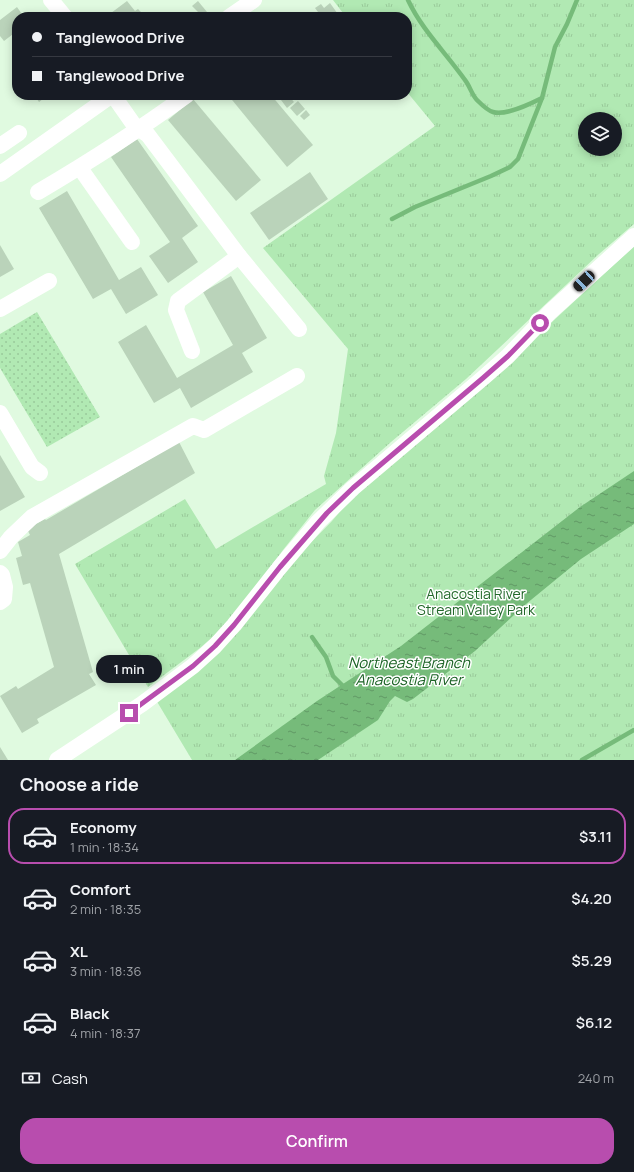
<!DOCTYPE html>
<meta charset="utf-8">
<style>
:root{--surface:#171b24;--page:#20242c;--text:#f1f3f6;--muted:#9ea1a6;--line:#363941;--accent:#b84dae}
body{margin:0;font-family:Manrope,sans-serif;background:var(--page);color:var(--text);height:100vh;display:flex;flex-direction:column;font-size:15px;white-space:nowrap}
*{box-sizing:border-box;margin:0}
p{font-size:13px;color:var(--muted)}
.icon{flex:none;width:22px;height:22px;fill:none;stroke:currentColor;stroke-width:2;stroke-linecap:round;stroke-linejoin:round}
.map{position:relative;height:760px;overflow:hidden}
.drawer{display:flex;flex-direction:column;background:var(--surface);flex:1}
.drawer>*{flex:none}
.top-card{position:absolute;left:12px;top:12px;width:400px;height:88px;border-radius:16px;box-shadow:0 2px 10px #0003;display:grid;align-content:center;height:88px;padding:0 20px;background:var(--surface)}
.tools{position:absolute;left:578px;top:112px;display:grid;gap:8px}
.tools a{display:grid;place-items:center;width:44px;height:44px;border-radius:50%;background:var(--surface);box-shadow:0 2px 10px #0003;font-size:20px}
.end{position:absolute;width:18px;height:18px;margin:-9px;border:5px solid #b84dae;background:#fff;box-shadow:0 0 0 2px #fff}
.from{border-radius:50%}
.bubble{position:absolute;height:28px;border-radius:14px;background:var(--surface);box-shadow:0 2px 10px #0003;font-size:13px;font-weight:600;line-height:28px;text-align:center}
.car{position:absolute;width:12px;height:24px;margin:-12px -6px;border-radius:5px;box-shadow:0 0 3px 1px #0007;background:linear-gradient(#222 24%,#8ab4d8 0 40%,#222 0 76%,#8ab4d8 0 86%,#222 0)}
.top-card b{display:flex;align-items:center;gap:14px;height:38px;font-size:15px}
.top-card b+b{border-top:1px solid var(--line)}
.top-card i{width:10px;height:10px;background:var(--text)}
ul{padding:0;list-style:none}
li{display:flex;align-items:center;gap:12px;height:56px;margin:0 8px 6px;padding:0 12px;border:2px solid transparent;border-radius:16px}
li div{flex:1}
li b{display:block;font-size:15px}
li em{font-style:normal;font-weight:600}
li.current{border-color:var(--accent)}
li>.icon{width:36px;height:36px;stroke-width:1.5}
h2{padding:0 20px;font-size:18px;line-height:48px}
.pay{display:flex;align-items:center;gap:10px;height:44px;padding:0 20px;font-size:15px}
.pay p{margin-inline-start:auto}
.cta{display:flex;gap:8px;margin-top:auto;padding:8px 20px}
.cta a{flex:1;height:46px;border-radius:16px;background:var(--accent);color:#fff;font-size:16px;font-weight:600;line-height:46px;text-align:center}
.map>svg:first-child{display:block}
</style>
<div class="map">
<svg width="634" height="760" viewBox="0 0 634 760">
<defs>
<pattern id="grass-dots" width="8" height="8" patternUnits="userSpaceOnUse"><rect width="8" height="8" fill="#b1e9b3"/><path d="M2 2h.1M6 6h.1" fill="none" stroke="#99c99a" stroke-width="1.8" stroke-linecap="round"/></pattern>
<pattern id="park-tufts" width="24" height="20" patternUnits="userSpaceOnUse"><rect width="24" height="20" fill="#b1e9b3"/><path d="M3 7l-1-3M5 7V3M7 7l1-3M15 17l-1-3M17 17v-4M19 17l1-3" fill="none" stroke="#99c99a"/></pattern>
<pattern id="water-ripples" width="26" height="14" patternUnits="userSpaceOnUse"><rect width="26" height="14" fill="#76bb7a"/><path d="M2 4q2-2 4 0t4 0M15 11q2-2 4 0t4 0" fill="none" stroke="#619964"/></pattern>
</defs>
<rect width="100%" height="100%" fill="#e0fae0"/>
<path fill="url(#grass-dots)" d="M37 312 100 417 47 447 0 368V334Z"/>
<g fill="url(#park-tufts)" fill-rule="evenodd">
<path d="M333 0H634V224L599 254 466 379 391 442 315 510 283 550 239 609 216 634 200 648 148 687 75 564 185 499 216 549 326 484 324 476 336 433 348 349 263 248 435 126 407 92V17H346ZM585 119H615V149H585Z"/>
<path d="M634 246V760H192L156 700 332 521 348 502 497 373Z"/>
</g>
<path fill="url(#water-ripples)" d="M634 471V524L581 559 526 604 475 651 413 699 407 702 395 696 390 701 378 720 318 760H235L317 701 401 646 580 507Z"/>
<g fill="none" stroke-linecap="round" stroke-linejoin="round">
<g stroke="#76bb7a" stroke-width="4.5">
<path d="M408 0C422 30 446 53 465 80 470 86 472 96 478 101 481 104 489 111 493 112 506 116 530 104 542 98"/>
<path d="M392 219 415 207 491 176 510 167 518 159 542 98 555 47 567 24 577 0"/>
<path d="M312 637 326 657 333 676 345 688"/>
<path d="M582 760 634 730"/>
</g>
</g>
<g fill="#bad3ba">
<path d="M127 1 135 11 138 9 143 14 140 17H115L111 13Z"/>
<path d="M198 1 207 12 202 16 192 6Z"/>
<path d="M330 3 340 17H313L312 16 318 12 315 8 321 4 324 8Z"/>
<path d="M17 7 24 17H17V31L4 41 0 36V20Z"/>
<path d="M34 95H48L39 102Z"/>
<path d="M228 95H271L313 145 287 167Z"/>
<path d="M279 95H288L294 102 287 108 278 96Z"/>
<path d="M193 99 261 180 236 201 168 120Z"/>
<path d="M298 101 305 109 297 116 290 108Z"/>
<path d="M306 110 310 115 304 120 300 116Z"/>
<path d="M137 139 198 226 182 238 198 262 168 283 149 256 170 242 111 157Z"/>
<path d="M310 172 328 199 269 240 250 213Z"/>
<path d="M67 191 119 280 141 267 158 295 126 314 111 289 93 299 39 208Z"/>
<path d="M0 245 14 269 0 277Z"/>
<path d="M231 276 267 338 242 353 253 372 191 408 180 388 154 403 118 342 146 325 177 378 233 345 203 292Z"/>
<path d="M179 442 195 473 59 554 93 672 89 674 96 685 37 719 39 723 22 733 0 696 16 686 18 689 54 667 30 583 23 585 16 558 22 556 18 542 30 535 27 529 45 519 46 520Z"/>
<path d="M0 455 25 497 0 511Z"/>
<path d="M0 747 8 760H0Z"/>
</g>
<g fill="none" stroke-linecap="round" stroke-linejoin="round">
<g stroke="#fff" stroke-width="16">
<path d="M51 0 65 17"/>
<path d="M229 17 254 0"/>
<path d="M113 95 134 125 148 135 239 256 299 329"/>
<path d="M0 146 19 133"/>
<path d="M80 168 132 242"/>
<path d="M0 174 112 95"/>
<path d="M38 192C89 162 139 130 187 95"/>
<path d="M0 309 49 281"/>
<path d="M192 351 176 310 178 301 239 256"/>
<path d="M0 413 32 467 40 473"/>
<path d="M0 551 11 537 32 517 193 426 204 430 297 376"/>
<path d="M0 573 2 575 5 587 4 599 0 602"/>
<path d="M57 760 142 704 193 666 215 646 234 625 280 567 318 522 353 488 483 378 508 356 550 312 634 236"/>
</g>
</g>
<g fill="none" stroke-linecap="round" stroke-linejoin="round">
<path stroke="#b84dae" stroke-width="5" d="M129 713 193 666 215 646 234 625 280 567 327 513 353 488 483 378 508 356 540 323"/>
</g>
<g text-anchor="middle" dominant-baseline="central" stroke-width="3" stroke-linejoin="round" paint-order="stroke">
<g font-size="14" fill="#22682a" stroke="#fff">
<text x="476" y="593">Anacostia River<tspan x="476" dy="16">Stream Valley Park</tspan></text>
</g>
<g font-size="15" font-style="italic" fill="#1c6326" stroke="#fff">
<text x="409" y="662">Northeast Branch<tspan x="409" dy="17">Anacostia River</tspan></text>
</g>
</g>
</svg>
<div class="tools">
<a><svg class="icon" aria-label="layers" viewBox="0 0 24 24"><path d="M12 4l9 5-9 5-9-5zM3 14l9 5 9-5"/></svg></a>
</div>
<i class="end from" style="left:540px;top:323px"></i>
<i class="end" style="left:129px;top:713px"></i>
<div class="bubble" style="left:96px;top:655px;width:66px">1 min</div>
<i class="car" style="left:584px;top:281px;rotate:227deg"></i>
<div class="top-card">
<b><i class="from"></i>Tanglewood Drive</b>
<b><i></i>Tanglewood Drive</b>
</div>
</div>
<section class="drawer">
<h2>Choose a ride</h2>
<ul>
<li class="current"><svg class="icon" aria-label="car" viewBox="0 0 24 24"><path d="M5 17H2v-5l4-1 3-4h7l3 4 3 1v5h-3M9 17h6M6 11h13"/><circle cx="7" cy="17" r="2"/><circle cx="17" cy="17" r="2"/></svg><div><b>Economy</b><p>1 min · 18:34</p></div><em>$3.11</em></li>
<li><svg class="icon" aria-label="car" viewBox="0 0 24 24"><path d="M5 17H2v-5l4-1 3-4h7l3 4 3 1v5h-3M9 17h6M6 11h13"/><circle cx="7" cy="17" r="2"/><circle cx="17" cy="17" r="2"/></svg><div><b>Comfort</b><p>2 min · 18:35</p></div><em>$4.20</em></li>
<li><svg class="icon" aria-label="car" viewBox="0 0 24 24"><path d="M5 17H2v-5l4-1 3-4h7l3 4 3 1v5h-3M9 17h6M6 11h13"/><circle cx="7" cy="17" r="2"/><circle cx="17" cy="17" r="2"/></svg><div><b>XL</b><p>3 min · 18:36</p></div><em>$5.29</em></li>
<li><svg class="icon" aria-label="car" viewBox="0 0 24 24"><path d="M5 17H2v-5l4-1 3-4h7l3 4 3 1v5h-3M9 17h6M6 11h13"/><circle cx="7" cy="17" r="2"/><circle cx="17" cy="17" r="2"/></svg><div><b>Black</b><p>4 min · 18:37</p></div><em>$6.12</em></li>
</ul>
<div class="pay"><svg class="icon" aria-label="cash" viewBox="0 0 24 24"><path d="M3 7h18v10H3z"/><circle cx="12" cy="12" r="2"/></svg>Cash<p>240 m</p></div>
<div class="cta"><a>Confirm</a></div>
</section>
